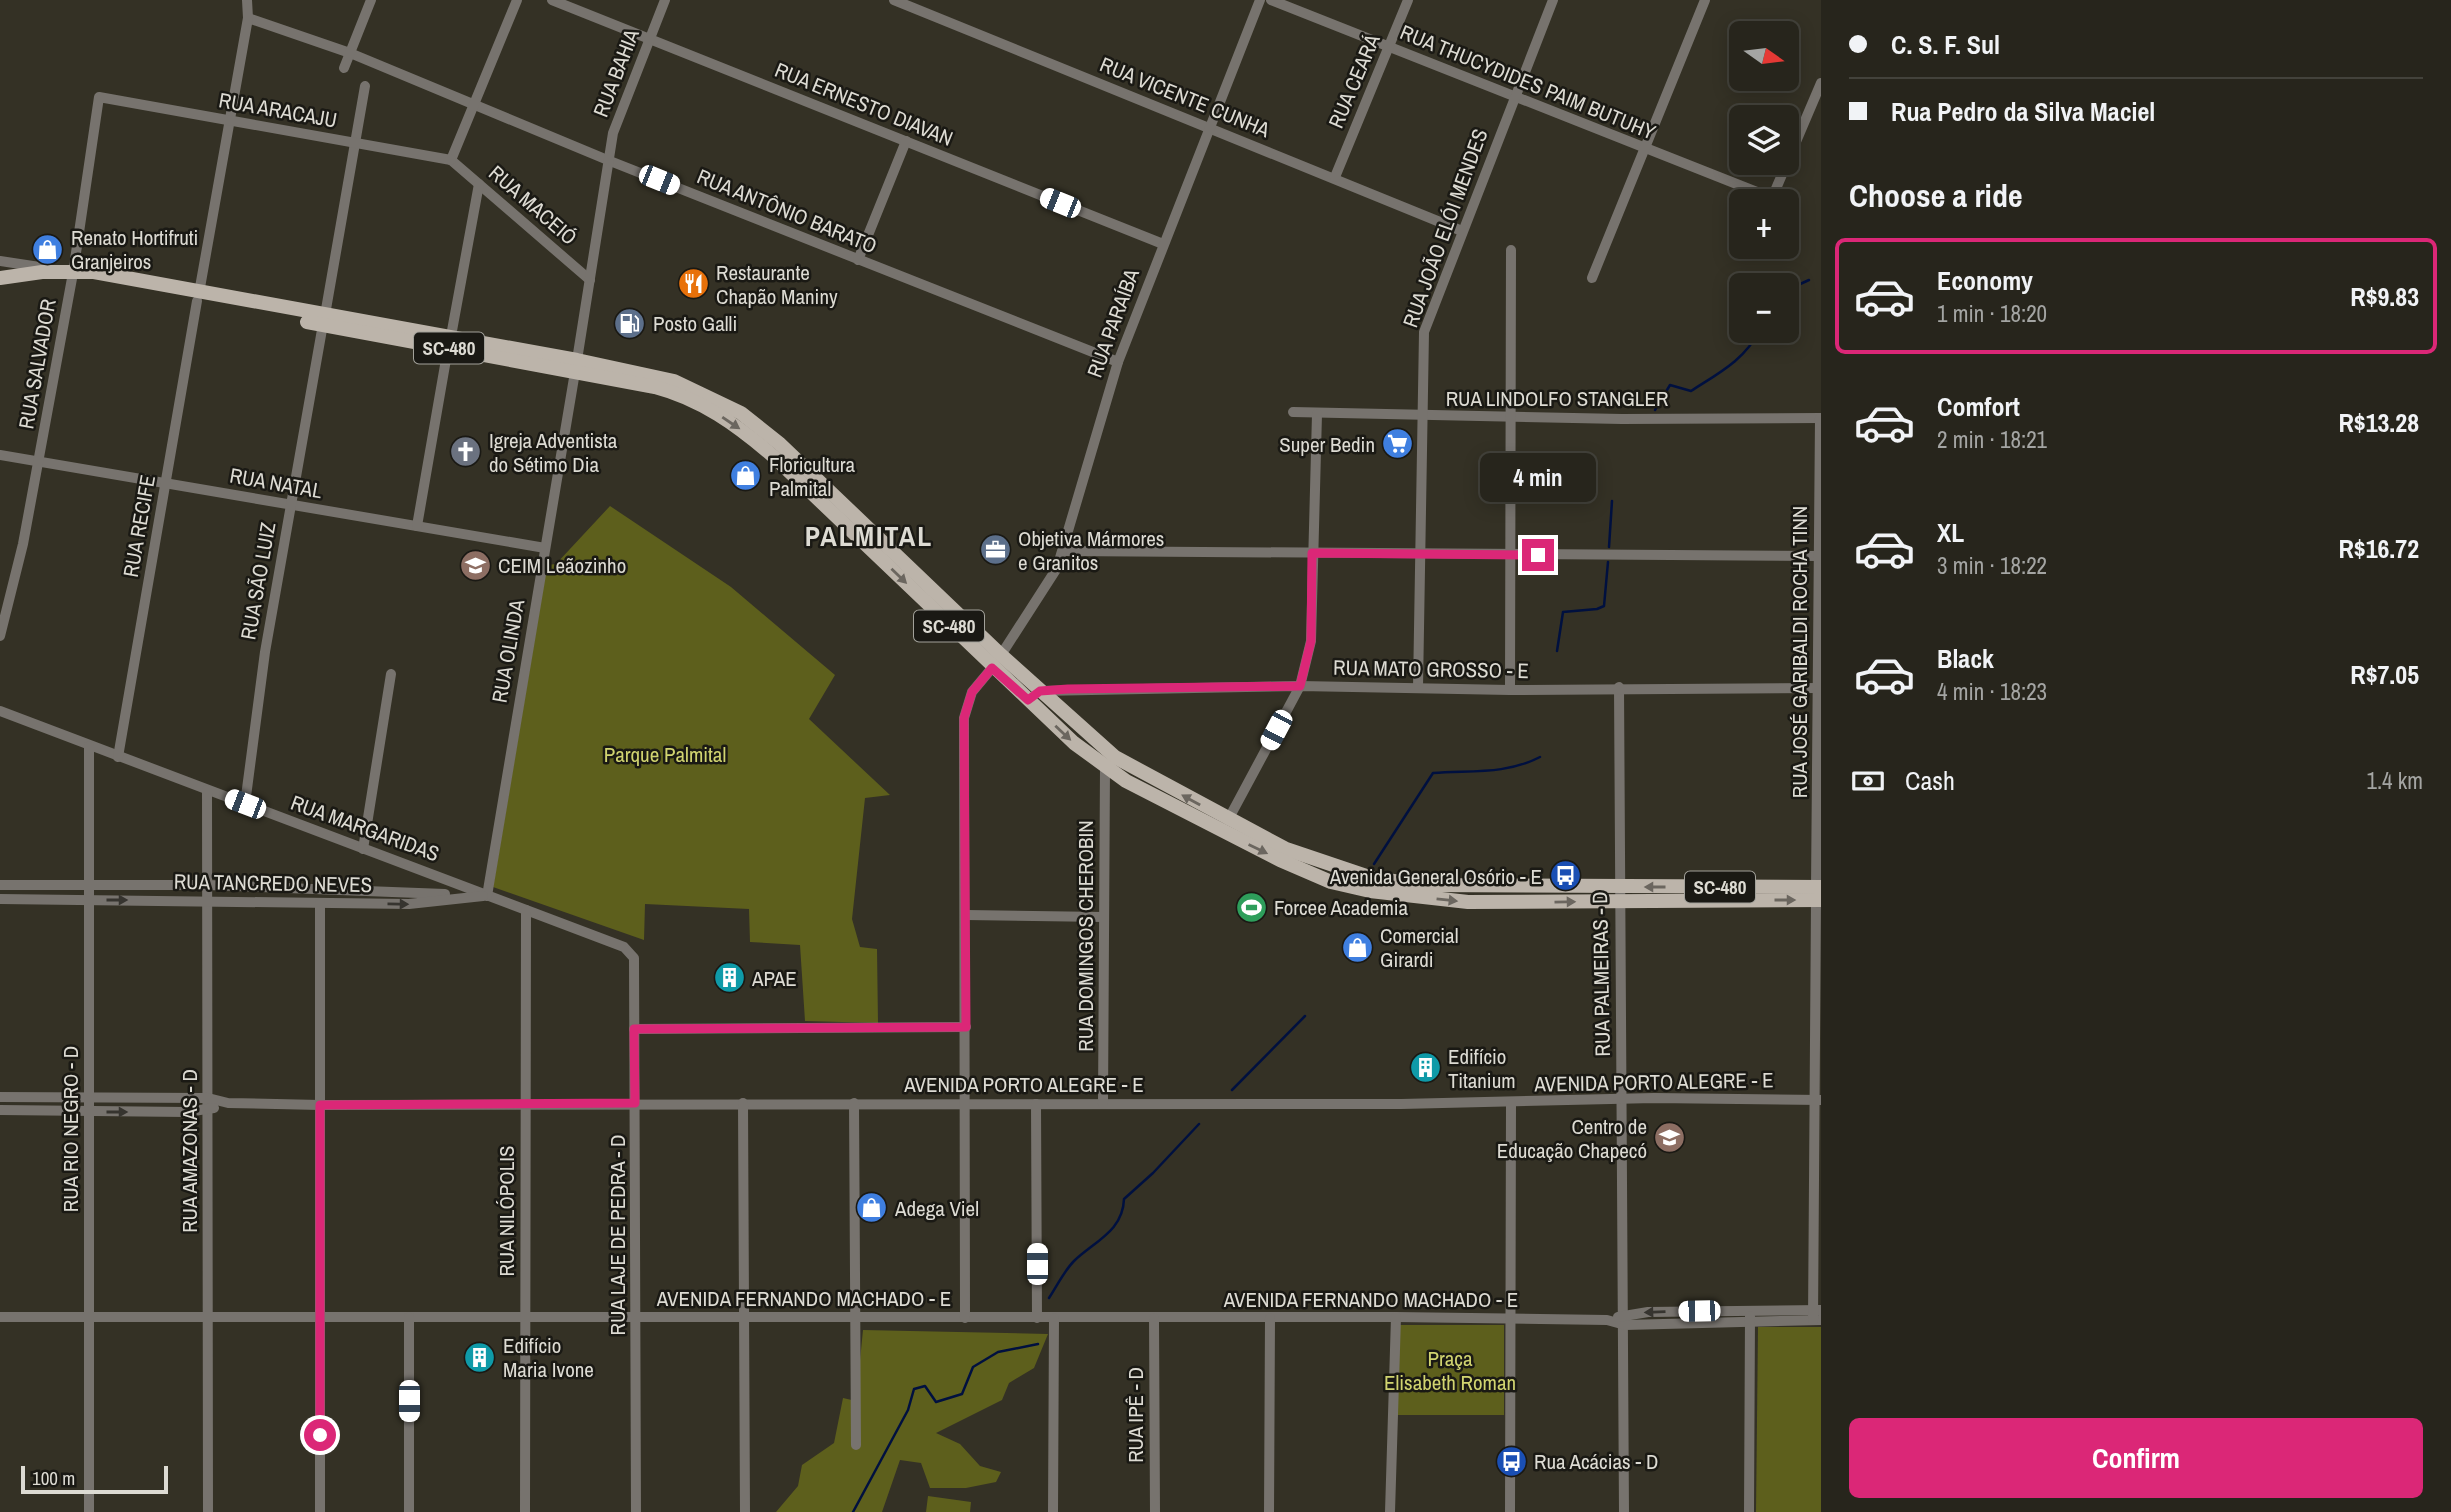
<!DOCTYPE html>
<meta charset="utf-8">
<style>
:root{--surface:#27251c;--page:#333129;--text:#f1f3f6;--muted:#a4a5a3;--line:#43423b;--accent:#db2777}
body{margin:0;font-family:"Archivo Narrow",sans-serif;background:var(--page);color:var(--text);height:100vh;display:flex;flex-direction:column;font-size:26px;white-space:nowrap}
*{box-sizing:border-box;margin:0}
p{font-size:23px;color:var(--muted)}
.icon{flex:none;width:38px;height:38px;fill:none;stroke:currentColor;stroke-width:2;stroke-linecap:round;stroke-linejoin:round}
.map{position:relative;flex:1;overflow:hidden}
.side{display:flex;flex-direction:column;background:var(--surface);width:630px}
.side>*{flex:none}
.guide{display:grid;align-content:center;height:154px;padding:0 28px;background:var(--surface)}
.needle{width:46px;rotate:104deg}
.fabs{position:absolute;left:1729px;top:21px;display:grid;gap:14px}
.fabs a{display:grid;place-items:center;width:70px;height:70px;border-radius:10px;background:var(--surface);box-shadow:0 4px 18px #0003,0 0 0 2px var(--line);font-size:35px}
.scale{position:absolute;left:21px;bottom:18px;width:147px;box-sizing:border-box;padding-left:7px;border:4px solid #dddbd3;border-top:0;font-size:19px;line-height:24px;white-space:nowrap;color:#dddbd3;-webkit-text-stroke:5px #1a1914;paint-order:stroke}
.end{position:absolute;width:32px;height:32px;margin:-16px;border:9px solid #db2777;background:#fff;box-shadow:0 0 0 4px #fff}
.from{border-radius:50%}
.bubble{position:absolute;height:49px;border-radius:10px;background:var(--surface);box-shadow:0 4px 18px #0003,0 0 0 2px var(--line);font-size:23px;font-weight:800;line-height:49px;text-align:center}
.car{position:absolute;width:21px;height:42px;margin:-21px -10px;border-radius:9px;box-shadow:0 0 5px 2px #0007;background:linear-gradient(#fff 24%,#345 0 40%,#fff 0 76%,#345 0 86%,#fff 0)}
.guide b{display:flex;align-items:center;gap:24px;height:66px;font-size:26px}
.guide b+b{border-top:2px solid var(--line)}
.guide i{width:18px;height:18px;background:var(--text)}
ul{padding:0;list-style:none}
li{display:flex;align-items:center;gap:21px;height:116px;margin:0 14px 10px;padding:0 14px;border:4px solid transparent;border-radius:10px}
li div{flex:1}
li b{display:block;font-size:26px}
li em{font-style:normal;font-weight:800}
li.on{border-color:var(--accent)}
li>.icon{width:63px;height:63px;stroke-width:1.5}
h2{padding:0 28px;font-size:32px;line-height:84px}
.pay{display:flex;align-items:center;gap:18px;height:77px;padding:0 28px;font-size:26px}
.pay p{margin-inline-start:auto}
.action{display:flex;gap:14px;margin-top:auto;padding:14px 28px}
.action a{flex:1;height:80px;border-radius:10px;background:var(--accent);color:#fff;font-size:28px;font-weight:800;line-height:80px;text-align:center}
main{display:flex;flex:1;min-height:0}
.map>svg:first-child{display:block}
</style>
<main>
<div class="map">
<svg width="1821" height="1512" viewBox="0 0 1821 1512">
<rect width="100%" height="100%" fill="#343125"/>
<g fill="#5d5f1c">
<path d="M610 506 731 587 835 675 809 719 890 795 865 798 852 919 860 947 877 949 878 1023 805 1021 800 945 750 942 749 909 645 904 644 940 493 887 547 565 556 564Z"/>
<rect x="1397" y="1325" width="107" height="90"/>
<path d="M1758 1327H1821V1512H1756Z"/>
<path d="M863 1330 1048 1334 1034 1368 1009 1383 1002 1400 936 1433 960 1444 980 1466 1001 1472 996 1482 966 1488H930L921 1463 900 1460 882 1512H776L798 1486 802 1465 834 1443 843 1398 856 1401Z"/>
<path d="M928 1496 971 1502 970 1512H926Z"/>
</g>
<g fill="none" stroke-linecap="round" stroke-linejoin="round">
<g stroke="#00103f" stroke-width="2.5">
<path d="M1787 290 1809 280"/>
<path d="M1655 410 1670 385 1691 391C1717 374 1745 360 1759 331"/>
<path d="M1609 547 1612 501"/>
<path d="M1557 651 1563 612 1597 609 1604 606 1608 562"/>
<path d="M1374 864 1433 773C1471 770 1505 775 1540 757"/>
<path d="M1232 1090 1305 1016"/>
<path d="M1049 1298C1057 1286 1064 1271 1074 1261 1095 1241 1123 1231 1124 1199L1153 1173 1199 1124"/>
<path d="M853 1512 908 1410 914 1389 925 1386 936 1402 962 1394 973 1367 998 1352 1038 1344"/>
</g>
<g stroke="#77736e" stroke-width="10">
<path d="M552 0 1163 244"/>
<path d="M894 0 1462 231"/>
<path d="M1271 0 1772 198 1821 83"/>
<path d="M248 18 350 53 610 161 1118 362"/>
<path d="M344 68 371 0"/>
<path d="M451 160 590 280"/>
<path d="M451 160 517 0"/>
<path d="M1335 177 1408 0"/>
<path d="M858 260 906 141"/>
<path d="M0 261 46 268"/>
<path d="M1592 278 1705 0"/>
<path d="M199 293 248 18 247 0"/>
<path d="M325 315 365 86"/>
<path d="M451 336 479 184"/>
<path d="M577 360 613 133 665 0"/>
<path d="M1293 412 1622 419 1821 418"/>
<path d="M0 455 545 548"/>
<path d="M417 526 448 348"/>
<path d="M1063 551 1821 556"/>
<path d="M0 636 23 544 73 273 99 97 451 160"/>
<path d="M1001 655 1057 568 1118 362 1260 0"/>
<path d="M1619 687 1624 1512"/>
<path d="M1418 688 1424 332 1553 0"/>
<path d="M1510 690 1511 250"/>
<path d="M1040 691 1300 686 1510 690 1821 688"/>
<path d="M0 711 624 947 634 958 636 1512"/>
<path d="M118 757 197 301"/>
<path d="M207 790 208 1512"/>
<path d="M245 804 265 652 323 324"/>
<path d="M1228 820 1300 686 1311 641 1317 414"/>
<path d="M363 849 391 674"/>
<path d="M0 885H207L445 894"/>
<path d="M1816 887 1820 418"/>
<path d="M487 896 575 372"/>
<path d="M0 899 409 904 483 896"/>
<path d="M320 903V1512"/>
<path d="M966 915 1104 917"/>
<path d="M634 1029 966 1027"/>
<path d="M0 1097 208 1098 228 1103 320 1105 1401 1104 1654 1098 1821 1100"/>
<path d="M743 1103 745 1512"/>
<path d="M854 1103 856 1445"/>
<path d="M1036 1104 1037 1318"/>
<path d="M1103 1104 1105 768"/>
<path d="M0 1110 186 1112 214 1108"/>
<path d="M0 1317H1396L1607 1320 1625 1325 1821 1320"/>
<path d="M1618 1317 1648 1312 1821 1310"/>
<path d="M965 1318 964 718 972 692 992 668"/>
<path d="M1154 1318 1155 1512"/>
<path d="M1813 1320 1816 900"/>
<path d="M89 1512V746"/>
<path d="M409 1512V1317"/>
<path d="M525 1512 526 910"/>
<path d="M1053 1512 1054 1318"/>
<path d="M1269 1512 1270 1318"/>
<path d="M1390 1512 1396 1317"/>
<path d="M1510 1512 1511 1103"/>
<path d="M1749 1512 1750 1316"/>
</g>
<g stroke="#bcb4aa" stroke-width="14">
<path d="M0 278 42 272H94L577 360 674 381 741 413 780 444 1001 655 1115 757 1286 849 1372 878 1423 885 1821 887"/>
<path d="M307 322 655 387C701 399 737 425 773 456L1074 743 1126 781 1280 860 1331 882 1370 891 1468 902 1821 900"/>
</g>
</g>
<defs><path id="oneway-solid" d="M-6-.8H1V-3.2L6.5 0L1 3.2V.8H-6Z" transform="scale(1.75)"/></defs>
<g fill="#6b665f">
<use href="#oneway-solid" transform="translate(731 423) rotate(34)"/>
<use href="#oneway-solid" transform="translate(899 576) rotate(44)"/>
<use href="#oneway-solid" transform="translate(1063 733) rotate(43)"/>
<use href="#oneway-solid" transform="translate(1191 800) rotate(-151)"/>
<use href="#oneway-solid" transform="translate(1258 849) rotate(26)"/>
<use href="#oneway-solid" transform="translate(1655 887) rotate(-180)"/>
<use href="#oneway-solid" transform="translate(1447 900) rotate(6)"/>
<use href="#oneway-solid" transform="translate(1785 900)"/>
<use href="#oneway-solid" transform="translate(1565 902) rotate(-1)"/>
</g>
<g fill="#36342f">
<use href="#oneway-solid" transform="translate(117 900)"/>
<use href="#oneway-solid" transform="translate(398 904) rotate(1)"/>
<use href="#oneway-solid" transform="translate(117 1112)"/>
<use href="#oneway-solid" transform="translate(1655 1312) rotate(178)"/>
</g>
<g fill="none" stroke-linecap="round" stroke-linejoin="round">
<path stroke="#db2777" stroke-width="9" d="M320 1435V1105L635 1103 634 1029 966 1027 964 718 972 692 992 668 1028 700 1040 691 1068 689 1300 686 1311 641 1312 553 1538 555"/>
</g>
<defs>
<symbol id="shop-disc" viewBox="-11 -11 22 22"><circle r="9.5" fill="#3f7fe0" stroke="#1a1914"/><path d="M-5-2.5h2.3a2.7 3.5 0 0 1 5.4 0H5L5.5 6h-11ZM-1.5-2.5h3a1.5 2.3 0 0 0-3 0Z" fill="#fff"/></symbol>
<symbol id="restaurant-disc" viewBox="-11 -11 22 22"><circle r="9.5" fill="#e8710a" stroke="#1a1914"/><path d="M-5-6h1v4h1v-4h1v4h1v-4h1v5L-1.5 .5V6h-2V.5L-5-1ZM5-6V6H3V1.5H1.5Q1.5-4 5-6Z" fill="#fff"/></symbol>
<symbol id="fuel-disc" viewBox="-11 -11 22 22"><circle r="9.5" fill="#5c6f8a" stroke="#1a1914"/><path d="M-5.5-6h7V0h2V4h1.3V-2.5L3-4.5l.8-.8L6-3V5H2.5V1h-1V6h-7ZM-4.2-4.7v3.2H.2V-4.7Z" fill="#fff"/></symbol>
<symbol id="supermarket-disc" viewBox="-11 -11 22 22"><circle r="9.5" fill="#3f7fe0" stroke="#1a1914"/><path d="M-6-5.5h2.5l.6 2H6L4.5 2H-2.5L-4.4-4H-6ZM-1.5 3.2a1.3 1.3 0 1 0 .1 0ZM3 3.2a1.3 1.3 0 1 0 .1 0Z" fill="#fff"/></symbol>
<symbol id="church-disc" viewBox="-11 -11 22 22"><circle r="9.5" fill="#6b7280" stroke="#1a1914"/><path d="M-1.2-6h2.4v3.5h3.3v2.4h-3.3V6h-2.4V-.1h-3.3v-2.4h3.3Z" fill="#fff"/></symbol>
<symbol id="office-disc" viewBox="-11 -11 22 22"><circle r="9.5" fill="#5c6f8a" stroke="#1a1914"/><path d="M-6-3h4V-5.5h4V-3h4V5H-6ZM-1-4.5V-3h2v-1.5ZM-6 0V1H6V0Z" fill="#fff"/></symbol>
<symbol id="school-disc" viewBox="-11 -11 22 22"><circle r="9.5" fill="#8d6e63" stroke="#1a1914"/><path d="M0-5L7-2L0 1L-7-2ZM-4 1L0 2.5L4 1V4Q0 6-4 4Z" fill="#fff"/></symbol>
<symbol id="bus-disc" viewBox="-11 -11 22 22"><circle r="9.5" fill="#1a4fb4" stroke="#1a1914"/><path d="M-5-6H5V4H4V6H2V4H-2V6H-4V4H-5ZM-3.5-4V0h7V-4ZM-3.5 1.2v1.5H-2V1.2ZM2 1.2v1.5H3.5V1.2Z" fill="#fff"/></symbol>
<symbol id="stadium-disc" viewBox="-11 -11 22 22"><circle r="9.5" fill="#2e9e5b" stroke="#1a1914"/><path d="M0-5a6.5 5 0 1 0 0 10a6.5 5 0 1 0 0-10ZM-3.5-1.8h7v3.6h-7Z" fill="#fff"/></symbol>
<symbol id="building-disc" viewBox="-11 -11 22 22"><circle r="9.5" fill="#0f9aa8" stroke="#1a1914"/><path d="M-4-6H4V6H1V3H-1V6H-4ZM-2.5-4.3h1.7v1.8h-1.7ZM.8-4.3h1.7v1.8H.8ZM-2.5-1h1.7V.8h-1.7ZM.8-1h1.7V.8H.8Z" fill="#fff"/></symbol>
</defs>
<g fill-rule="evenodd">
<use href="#shop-disc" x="30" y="232" width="35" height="35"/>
<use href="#restaurant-disc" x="676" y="266" width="35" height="35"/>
<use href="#fuel-disc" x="612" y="306" width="35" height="35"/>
<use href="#supermarket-disc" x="1380" y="426" width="35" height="35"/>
<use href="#church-disc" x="448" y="434" width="35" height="35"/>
<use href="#shop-disc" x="728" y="458" width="35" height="35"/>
<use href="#office-disc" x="978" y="532" width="35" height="35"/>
<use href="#school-disc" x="458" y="548" width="35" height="35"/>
<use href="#bus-disc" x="1548" y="858" width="35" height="35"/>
<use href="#stadium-disc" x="1234" y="890" width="35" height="35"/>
<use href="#shop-disc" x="1340" y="930" width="35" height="35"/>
<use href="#building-disc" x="712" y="960" width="35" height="35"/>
<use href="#building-disc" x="1408" y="1050" width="35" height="35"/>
<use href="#school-disc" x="1652" y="1120" width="35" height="35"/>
<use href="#shop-disc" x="854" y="1190" width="35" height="35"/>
<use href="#building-disc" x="462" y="1340" width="35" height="35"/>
<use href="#bus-disc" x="1494" y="1444" width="35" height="35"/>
</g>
<g text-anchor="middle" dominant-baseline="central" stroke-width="5" stroke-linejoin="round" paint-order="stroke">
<g fill="#1a1914" stroke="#a2a19a" stroke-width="2">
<rect x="414" y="332.5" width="70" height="31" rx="5"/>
<rect x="914" y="610.5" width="70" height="31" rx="5"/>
<rect x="1685" y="871.5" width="70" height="31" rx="5"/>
</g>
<g font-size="19" font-weight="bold" fill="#dddbd3">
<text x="449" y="348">SC-480</text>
<text x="949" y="626">SC-480</text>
<text x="1720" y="887">SC-480</text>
</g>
<g font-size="21" fill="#dddbd3" stroke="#1a1914">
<text transform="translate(616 73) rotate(-69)">RUA BAHIA</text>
<text transform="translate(1354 81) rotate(-67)">RUA CEARÁ</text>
<text transform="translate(1528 82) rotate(22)">RUA THUCYDIDES PAIM BUTUHY</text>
<text transform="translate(1185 97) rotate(22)">RUA VICENTE CUNHA</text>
<text transform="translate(864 104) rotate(22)">RUA ERNESTO DIAVAN</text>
<text transform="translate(278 110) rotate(10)">RUA ARACAJU</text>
<text transform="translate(533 205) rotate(41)">RUA MACEIÓ</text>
<text transform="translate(787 211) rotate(22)">RUA ANTÔNIO BARATO</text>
<text transform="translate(1445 228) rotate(-70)">RUA JOÃO ELÓI MENDES</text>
<text transform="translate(1113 323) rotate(-70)">RUA PARAÍBA</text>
<text transform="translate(37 364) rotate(-80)">RUA SALVADOR</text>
<text x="1557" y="398">RUA LINDOLFO STANGLER</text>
<text transform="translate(276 483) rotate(10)">RUA NATAL</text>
<text transform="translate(139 526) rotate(-80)">RUA RECIFE</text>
<text transform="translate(258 581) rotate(-80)">RUA SÃO LUIZ</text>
<text transform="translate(508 651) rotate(-80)">RUA OLINDA</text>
<text transform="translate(1799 652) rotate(-90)">RUA JOSÉ GARIBALDI ROCHA TINN</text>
<text transform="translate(1431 669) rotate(1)">RUA MATO GROSSO - E</text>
<text transform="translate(365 828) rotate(20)">RUA MARGARIDAS</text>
<text transform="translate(273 883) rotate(1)">RUA TANCREDO NEVES</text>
<text transform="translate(1085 936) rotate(-90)">RUA DOMINGOS CHEROBIN</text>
<text transform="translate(1601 974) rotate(-91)">RUA PALMEIRAS - D</text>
<text transform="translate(1654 1082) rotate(-1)">AVENIDA PORTO ALEGRE - E</text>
<text x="1024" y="1084">AVENIDA PORTO ALEGRE - E</text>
<text transform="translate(70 1129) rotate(-90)">RUA RIO NEGRO - D</text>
<text transform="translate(189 1151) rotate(-90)">RUA AMAZONAS - D</text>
<text transform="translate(506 1211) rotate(-90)">RUA NILÓPOLIS</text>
<text transform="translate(617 1235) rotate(-90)">RUA LAJE DE PEDRA - D</text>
<text x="804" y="1298">AVENIDA FERNANDO MACHADO - E</text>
<text x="1371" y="1299">AVENIDA FERNANDO MACHADO - E</text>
<text transform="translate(1135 1415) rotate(-90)">RUA IPÊ - D</text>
</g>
<g font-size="21" fill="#dddbd3" stroke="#1a1914" text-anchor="start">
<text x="71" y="237">Renato Hortifruti<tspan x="71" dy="24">Granjeiros</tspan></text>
<text x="716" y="272">Restaurante<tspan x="716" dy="24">Chapão Maniny</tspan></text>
<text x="653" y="323">Posto Galli</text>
<text x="489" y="440">Igreja Adventista<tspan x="489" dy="24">do Sétimo Dia</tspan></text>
<text x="1375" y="444" text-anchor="end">Super Bedin</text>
<text x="769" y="464">Floricultura<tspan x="769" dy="24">Palmital</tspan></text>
<text x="1018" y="538">Objetiva Mármores<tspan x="1018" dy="24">e Granitos</tspan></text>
<text x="498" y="565">CEIM Leãozinho</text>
<text x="1542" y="876" text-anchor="end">Avenida General Osório - E</text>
<text x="1274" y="907">Forcee Academia</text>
<text x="1380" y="935">Comercial<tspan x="1380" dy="24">Girardi</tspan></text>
<text x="752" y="978">APAE</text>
<text x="1448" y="1056">Edifício<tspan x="1448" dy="24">Titanium</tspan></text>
<text x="1647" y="1126" text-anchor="end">Centro de<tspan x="1647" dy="24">Educação Chapecó</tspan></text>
<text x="895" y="1208">Adega Viel</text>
<text x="503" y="1345">Edifício<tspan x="503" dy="24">Maria Ivone</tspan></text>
<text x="1534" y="1461">Rua Acácias - D</text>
</g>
<g font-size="21" fill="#d1d470" stroke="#1a1914">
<text x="665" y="754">Parque Palmital</text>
<text x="1450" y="1358">Praça<tspan x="1450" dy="24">Elisabeth Roman</tspan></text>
</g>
<g font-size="28" font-weight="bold" letter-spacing="2" fill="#dddbd3" stroke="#1a1914">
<text x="869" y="536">PALMITAL</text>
</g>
</g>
</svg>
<div class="fabs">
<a><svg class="needle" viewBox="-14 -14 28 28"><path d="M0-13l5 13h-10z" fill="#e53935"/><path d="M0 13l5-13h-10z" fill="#a4a5a3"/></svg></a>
<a><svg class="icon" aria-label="layers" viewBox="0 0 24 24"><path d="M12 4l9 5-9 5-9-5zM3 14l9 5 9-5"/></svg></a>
<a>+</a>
<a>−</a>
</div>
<div class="scale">100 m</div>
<i class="end from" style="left:320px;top:1435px"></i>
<i class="end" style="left:1538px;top:555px"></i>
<div class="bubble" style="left:1480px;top:453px;width:116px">4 min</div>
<i class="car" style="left:659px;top:180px;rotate:112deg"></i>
<i class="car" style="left:1060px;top:203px;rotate:292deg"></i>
<i class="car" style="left:1276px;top:730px;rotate:208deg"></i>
<i class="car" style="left:245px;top:804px;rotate:291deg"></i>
<i class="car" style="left:1037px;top:1264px;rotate:0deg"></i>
<i class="car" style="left:1699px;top:1311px;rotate:269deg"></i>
<i class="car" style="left:409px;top:1401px;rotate:180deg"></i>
</div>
<section class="side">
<div class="guide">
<b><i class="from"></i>C. S. F. Sul</b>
<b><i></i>Rua Pedro da Silva Maciel</b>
</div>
<h2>Choose a ride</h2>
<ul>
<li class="on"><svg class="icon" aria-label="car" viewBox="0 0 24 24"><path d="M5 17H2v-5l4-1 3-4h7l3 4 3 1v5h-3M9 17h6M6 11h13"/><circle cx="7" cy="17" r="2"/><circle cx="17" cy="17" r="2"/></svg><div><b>Economy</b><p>1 min · 18:20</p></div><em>R$9.83</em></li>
<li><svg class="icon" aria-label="car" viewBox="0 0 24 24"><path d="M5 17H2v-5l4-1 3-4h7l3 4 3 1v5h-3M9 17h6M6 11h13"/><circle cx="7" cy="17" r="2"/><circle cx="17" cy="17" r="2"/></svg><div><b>Comfort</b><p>2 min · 18:21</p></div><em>R$13.28</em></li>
<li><svg class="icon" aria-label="car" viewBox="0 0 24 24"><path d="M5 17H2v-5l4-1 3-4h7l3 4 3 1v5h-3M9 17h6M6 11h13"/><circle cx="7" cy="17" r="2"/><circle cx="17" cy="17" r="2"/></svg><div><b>XL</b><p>3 min · 18:22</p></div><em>R$16.72</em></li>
<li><svg class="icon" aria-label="car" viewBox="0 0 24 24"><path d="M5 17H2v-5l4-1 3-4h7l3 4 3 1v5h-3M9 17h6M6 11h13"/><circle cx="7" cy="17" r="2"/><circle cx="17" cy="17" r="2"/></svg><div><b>Black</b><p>4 min · 18:23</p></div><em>R$7.05</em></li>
</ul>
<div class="pay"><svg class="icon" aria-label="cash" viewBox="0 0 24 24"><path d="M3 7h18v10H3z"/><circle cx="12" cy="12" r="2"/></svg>Cash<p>1.4 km</p></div>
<div class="action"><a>Confirm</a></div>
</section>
</main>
